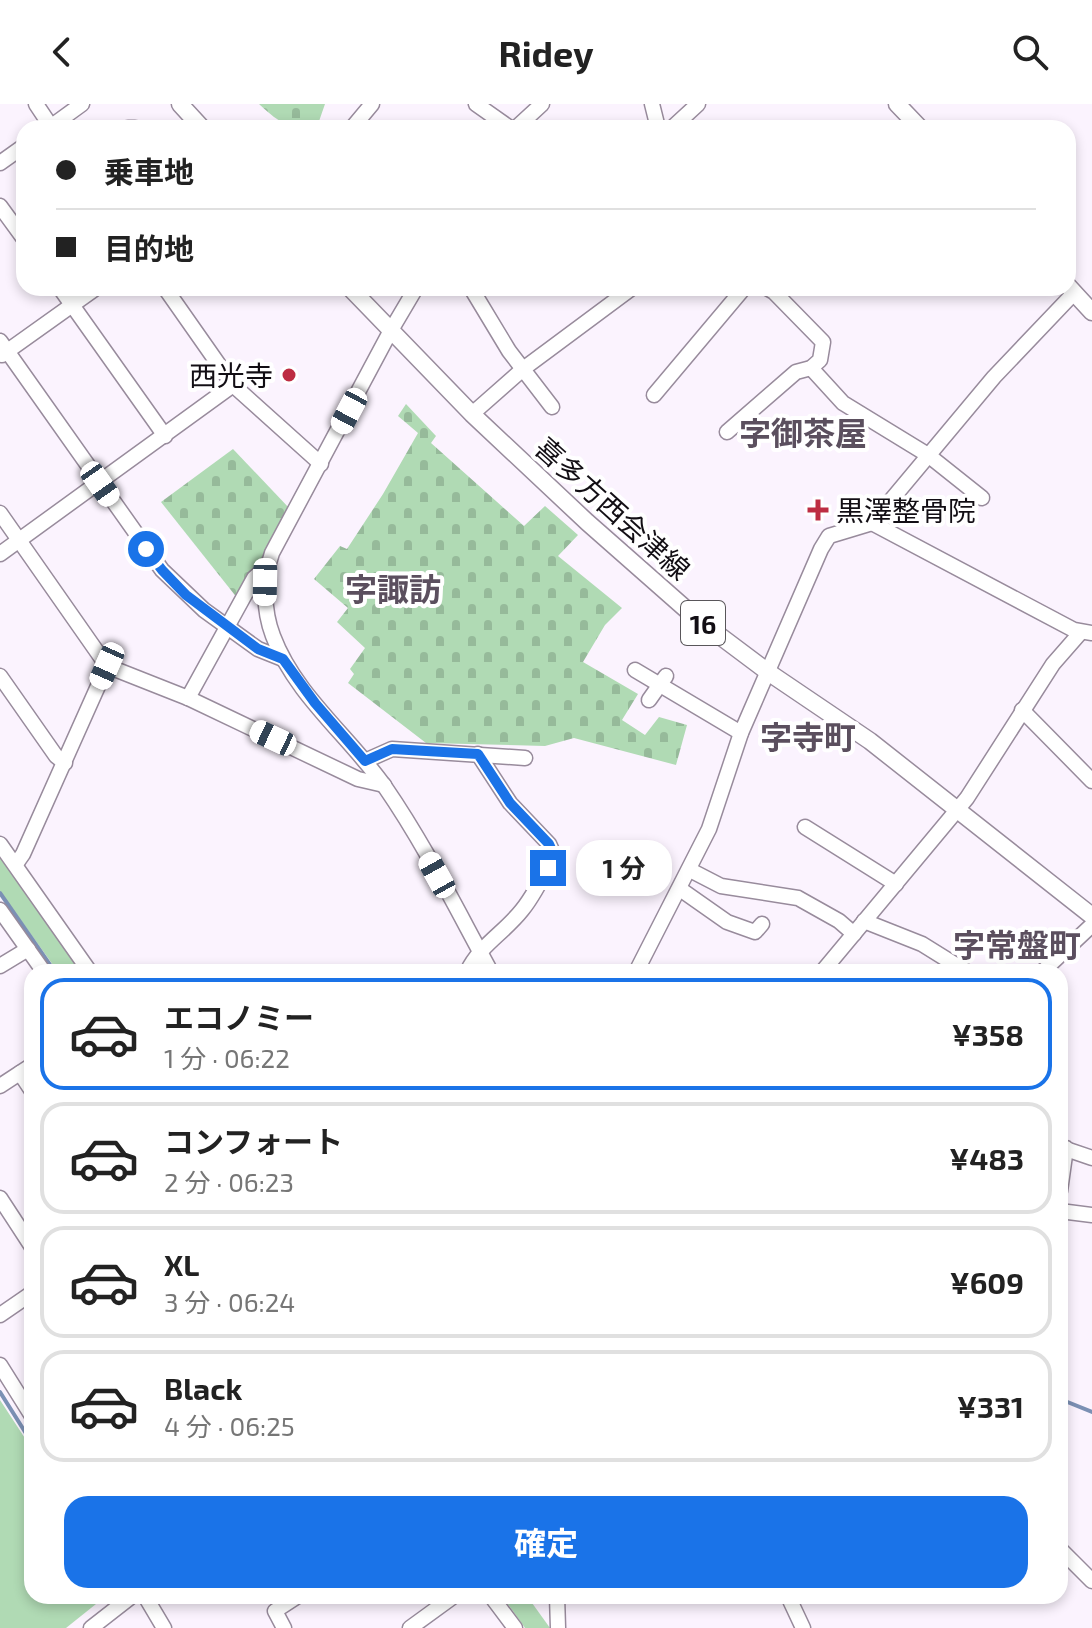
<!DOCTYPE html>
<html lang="ja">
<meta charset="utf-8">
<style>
:root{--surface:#fff;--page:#f6f6f6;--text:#222;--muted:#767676;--line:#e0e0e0;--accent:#1a73e8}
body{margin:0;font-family:"Exo 2","Noto Sans JP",sans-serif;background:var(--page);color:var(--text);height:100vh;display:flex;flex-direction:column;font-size:30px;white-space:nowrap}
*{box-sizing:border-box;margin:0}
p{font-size:26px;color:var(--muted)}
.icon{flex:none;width:44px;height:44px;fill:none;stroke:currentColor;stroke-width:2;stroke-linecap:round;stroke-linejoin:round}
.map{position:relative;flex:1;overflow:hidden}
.side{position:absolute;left:24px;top:860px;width:1044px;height:640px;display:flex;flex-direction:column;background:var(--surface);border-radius:24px;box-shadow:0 4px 12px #0003}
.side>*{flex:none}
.banner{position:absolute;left:16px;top:16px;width:1060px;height:176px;border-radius:24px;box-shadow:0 4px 12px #0003;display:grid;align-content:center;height:176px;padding:0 40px;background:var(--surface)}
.end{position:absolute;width:36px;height:36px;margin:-18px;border:10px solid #1a73e8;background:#fff;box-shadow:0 0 0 4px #fff}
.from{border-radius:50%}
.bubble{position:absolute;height:56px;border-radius:24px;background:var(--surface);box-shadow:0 4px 12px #0003;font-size:26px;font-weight:700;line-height:56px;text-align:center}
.car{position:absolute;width:24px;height:48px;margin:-24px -12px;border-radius:10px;box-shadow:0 0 6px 2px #0007;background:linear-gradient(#fff 24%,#345 0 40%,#fff 0 76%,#345 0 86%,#fff 0)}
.banner b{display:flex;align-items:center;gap:28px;height:76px;font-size:30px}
.banner b+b{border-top:2px solid var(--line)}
.banner i{width:20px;height:20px;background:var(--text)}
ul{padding:14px 0 0;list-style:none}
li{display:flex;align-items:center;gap:24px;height:112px;margin:0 16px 12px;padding:0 24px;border:4px solid var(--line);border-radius:24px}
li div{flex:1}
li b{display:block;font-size:30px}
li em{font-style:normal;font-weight:700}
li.selected{border-color:var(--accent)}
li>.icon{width:72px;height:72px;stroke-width:1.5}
.cta{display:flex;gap:16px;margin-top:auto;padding:16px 40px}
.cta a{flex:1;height:92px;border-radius:24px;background:var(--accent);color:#fff;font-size:32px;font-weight:700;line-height:92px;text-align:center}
header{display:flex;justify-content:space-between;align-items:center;height:104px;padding:0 40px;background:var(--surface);font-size:36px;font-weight:700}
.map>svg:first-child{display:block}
</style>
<header><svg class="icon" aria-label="back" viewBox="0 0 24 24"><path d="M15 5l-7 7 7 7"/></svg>Ridey<svg class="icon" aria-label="search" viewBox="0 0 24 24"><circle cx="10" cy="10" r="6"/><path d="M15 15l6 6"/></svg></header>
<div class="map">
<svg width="1092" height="1524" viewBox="0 0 1092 1524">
<defs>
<pattern id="cemetery-stones" width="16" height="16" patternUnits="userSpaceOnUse" patternTransform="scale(2)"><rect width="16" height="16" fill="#b0dab4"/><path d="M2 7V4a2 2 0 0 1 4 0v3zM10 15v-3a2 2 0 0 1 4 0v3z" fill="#96ba9a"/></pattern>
</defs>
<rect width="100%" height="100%" fill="#fbf3fe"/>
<g fill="url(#cemetery-stones)">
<path d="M259 0H325L317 23C288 26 280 19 259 0Z"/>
<path d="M406 300 436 332 431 339 524 422 545 402 578 431 558 452 622 504 605 521 583 558 638 590 622 616 645 631 659 613 687 621 676 661 574 634 545 642 426 639 348 579 354 570 350 565 365 544 337 518 348 504 314 475 340 442 347 445 383 390 418 329 398 312Z"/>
<path d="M233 345 290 405 238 495 161 398Z"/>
</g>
<g fill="#b0dab4">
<path d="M0 748 84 868H58L0 787Z"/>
<path d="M0 1296 32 1345V1492H106L66 1524H0Z"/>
<path d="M502 1492H527L550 1524H525Z"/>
</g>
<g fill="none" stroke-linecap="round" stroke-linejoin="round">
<g stroke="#7b90b4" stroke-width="4">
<path d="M0 789 55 868"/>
<path d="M0 1288 32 1339"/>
<path d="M1060 1295 1092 1308"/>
</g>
<defs>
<g id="minor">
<path d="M36 0 52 24"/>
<path d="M476 0 510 24"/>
<path d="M652 0 658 24"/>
<path d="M49 24 82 0"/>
<path d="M128 24H135"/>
<path d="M352 24 372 0"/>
<path d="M516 24 542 0"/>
<path d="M672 24 698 0"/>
<path d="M0 59 24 42"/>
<path d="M0 102 24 135"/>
<path d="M60 184 165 332"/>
<path d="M165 184 233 281 321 360"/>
<path d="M416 184 390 228 272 449C263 475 263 506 273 532 295 591 350 633 385 683 425 741 457 806 491 868"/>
<path d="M471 184 509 247 552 303"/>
<path d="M0 237 162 466 204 506 258 545 283 555"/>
<path d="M2 251 96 184"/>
<path d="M811 264 843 299 928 351 982 394"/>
<path d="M654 291 744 184"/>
<path d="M472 310 523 265 632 184"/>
<path d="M727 328 796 268 811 264 820 256 823 238 774 188 767 184"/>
<path d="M0 409 107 562 188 594 358 675 384 681"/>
<path d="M872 419 1074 526 1092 529"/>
<path d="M0 450 233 281"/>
<path d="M635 566 741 629"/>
<path d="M0 572 56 652 65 659"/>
<path d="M188 594 254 474 268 462"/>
<path d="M649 596 666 572"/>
<path d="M1022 606 1092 677"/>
<path d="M365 657 392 645 525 654"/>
<path d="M805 723 896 780"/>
<path d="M0 740 90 868"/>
<path d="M16 760 23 750 107 562"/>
<path d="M690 766 721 782 798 794 839 817 854 830"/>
<path d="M680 785 727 818 755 828 762 820"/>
<path d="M0 806 44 868"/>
<path d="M864 817 922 840 967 868"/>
<path d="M0 862 28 845"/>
<path d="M467 868C480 841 504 829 522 806 535 790 545 769 554 751L549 740 510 699 478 650"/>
<path d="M636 868 709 725 741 629 821 445 829 432 872 419 994 273 1074 189"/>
<path d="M822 868 967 694 1053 560 1081 528"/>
<path d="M1042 868 1092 821"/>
<path d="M20 969 32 987"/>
<path d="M0 982 32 961"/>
<path d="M1060 1043 1092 1054"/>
<path d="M1060 1087 1066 1044"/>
<path d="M0 1094 32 1143"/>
<path d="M1060 1107 1092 1111"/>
<path d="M0 1211 32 1189"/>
<path d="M0 1261 32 1312"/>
<path d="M1060 1445 1092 1477"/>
<path d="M145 1492 164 1524"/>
<path d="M491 1492 515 1524"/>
<path d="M557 1492 558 1524"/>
<path d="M788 1492 803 1524"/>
<path d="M91 1524 132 1492"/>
<path d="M284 1524 275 1507 298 1492"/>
<path d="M410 1524 454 1492"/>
</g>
<g id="major">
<path d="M180 0 202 24"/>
<path d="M897 0 920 24"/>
<path d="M1068 182 1092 208"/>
<path d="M350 184 472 310 587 418 696 514 768 568 870 637 1092 812"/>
</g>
</defs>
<use href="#minor" stroke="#988b9c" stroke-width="17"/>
<use href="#major" stroke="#988b9c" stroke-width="19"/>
<use href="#minor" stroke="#fff" stroke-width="14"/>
<use href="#major" stroke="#fff" stroke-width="16"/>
</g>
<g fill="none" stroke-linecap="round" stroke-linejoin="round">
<path stroke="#1a73e8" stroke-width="10" d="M146 445 162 466 186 491 258 545 283 555 315 599 365 657 392 645 478 650 510 699 549 740 554 751 548 764"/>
</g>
<g fill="#bd2c42" stroke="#fff" stroke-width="3">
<circle cx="289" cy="271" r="8"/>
<path d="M814 394h8v8h8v8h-8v8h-8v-8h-8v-8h8z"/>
</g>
<g text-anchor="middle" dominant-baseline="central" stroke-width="8" stroke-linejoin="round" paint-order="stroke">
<rect fill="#fff" stroke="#59565a" stroke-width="2" x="681" y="497" width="44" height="44" rx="6"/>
<g font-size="26" font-weight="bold" fill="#120e14">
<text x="703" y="519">16</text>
</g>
<g font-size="28" fill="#120e14" stroke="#fff" text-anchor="end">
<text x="273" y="271">西光寺</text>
<text x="836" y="406" text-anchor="start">黒澤整骨院</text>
</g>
<g font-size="28" fill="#120e14" stroke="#fff">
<text transform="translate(613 404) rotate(42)">喜多方西会津線</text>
</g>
<g font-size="32" font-weight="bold" fill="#5b4f5e" stroke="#fff">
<text x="803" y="328">字御茶屋</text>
<text x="393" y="484">字諏訪</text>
<text x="808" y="632">字寺町</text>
<text x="1017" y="840">字常盤町</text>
</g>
</g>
</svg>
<i class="end from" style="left:146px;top:445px"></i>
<i class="end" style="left:548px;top:764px"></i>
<div class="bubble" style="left:576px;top:736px;width:96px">1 分</div>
<i class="car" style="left:349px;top:307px;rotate:208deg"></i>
<i class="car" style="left:100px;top:380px;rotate:145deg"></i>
<i class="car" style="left:265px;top:478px;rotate:181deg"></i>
<i class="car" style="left:107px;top:562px;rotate:204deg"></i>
<i class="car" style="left:273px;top:634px;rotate:295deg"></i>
<i class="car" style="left:437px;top:771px;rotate:331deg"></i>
<div class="banner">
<b><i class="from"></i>乗車地</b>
<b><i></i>目的地</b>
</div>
<section class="side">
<ul>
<li class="selected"><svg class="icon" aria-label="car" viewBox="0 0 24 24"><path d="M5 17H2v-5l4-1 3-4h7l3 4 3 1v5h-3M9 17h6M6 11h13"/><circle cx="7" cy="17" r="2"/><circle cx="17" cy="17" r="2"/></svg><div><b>エコノミー</b><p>1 分 · 06:22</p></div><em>¥358</em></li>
<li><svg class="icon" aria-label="car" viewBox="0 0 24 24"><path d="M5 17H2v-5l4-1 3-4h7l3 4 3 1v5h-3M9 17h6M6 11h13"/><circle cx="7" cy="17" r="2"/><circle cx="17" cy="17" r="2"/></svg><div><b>コンフォート</b><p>2 分 · 06:23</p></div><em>¥483</em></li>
<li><svg class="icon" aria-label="car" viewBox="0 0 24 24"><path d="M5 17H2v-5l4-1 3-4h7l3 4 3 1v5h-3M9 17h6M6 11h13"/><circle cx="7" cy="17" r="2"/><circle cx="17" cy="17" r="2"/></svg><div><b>XL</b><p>3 分 · 06:24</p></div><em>¥609</em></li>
<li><svg class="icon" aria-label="car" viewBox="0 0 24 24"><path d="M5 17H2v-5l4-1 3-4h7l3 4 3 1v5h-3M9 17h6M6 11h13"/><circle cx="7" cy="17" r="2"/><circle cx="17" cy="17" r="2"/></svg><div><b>Black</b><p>4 分 · 06:25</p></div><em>¥331</em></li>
</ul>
<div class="cta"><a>確定</a></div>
</section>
</div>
